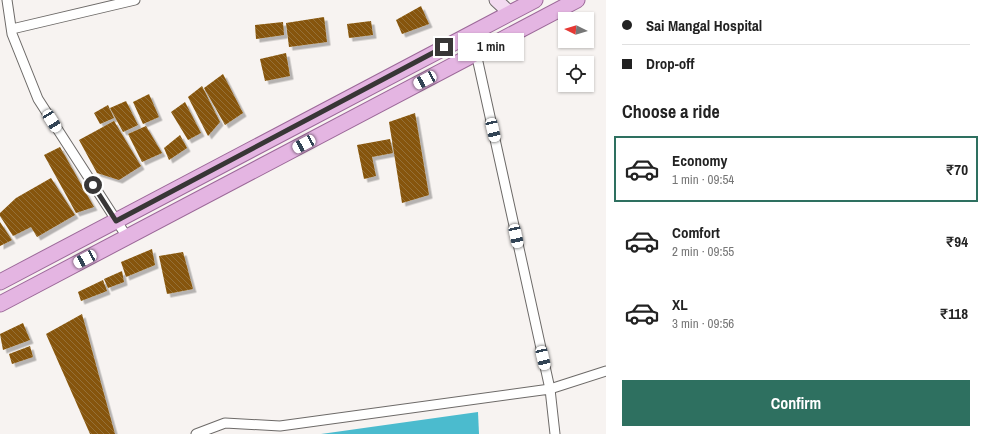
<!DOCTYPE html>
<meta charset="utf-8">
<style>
:root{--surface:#fff;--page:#f2f2f2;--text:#222;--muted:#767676;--line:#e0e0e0;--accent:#2e7060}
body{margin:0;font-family:"Archivo Narrow",sans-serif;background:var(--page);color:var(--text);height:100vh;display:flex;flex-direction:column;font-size:15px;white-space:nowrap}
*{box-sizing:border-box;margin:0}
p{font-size:13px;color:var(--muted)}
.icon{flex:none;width:22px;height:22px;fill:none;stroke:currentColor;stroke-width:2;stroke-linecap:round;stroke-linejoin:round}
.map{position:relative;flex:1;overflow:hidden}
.drawer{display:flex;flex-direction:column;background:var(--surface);width:380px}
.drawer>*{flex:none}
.top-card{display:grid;align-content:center;height:88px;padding:0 16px;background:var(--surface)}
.needle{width:26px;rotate:275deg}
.tools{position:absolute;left:558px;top:12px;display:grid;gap:8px}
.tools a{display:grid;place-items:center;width:36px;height:36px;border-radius:0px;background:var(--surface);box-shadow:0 1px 3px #0004;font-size:20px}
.end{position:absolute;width:18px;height:18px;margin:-9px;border:5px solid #383636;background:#fff;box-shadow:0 0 0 2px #fff}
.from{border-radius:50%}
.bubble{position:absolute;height:28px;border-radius:0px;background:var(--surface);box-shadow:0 1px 3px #0004;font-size:13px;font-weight:800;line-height:28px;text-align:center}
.car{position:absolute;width:12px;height:24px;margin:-12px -6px;border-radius:5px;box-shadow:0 0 3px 1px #0007;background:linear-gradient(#fff 24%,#345 0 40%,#fff 0 76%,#345 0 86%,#fff 0)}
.top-card b{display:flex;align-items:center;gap:14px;height:38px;font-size:15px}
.top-card b+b{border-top:1px solid var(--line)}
.top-card i{width:10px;height:10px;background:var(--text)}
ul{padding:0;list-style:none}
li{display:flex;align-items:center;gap:12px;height:66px;margin:0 8px 6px;padding:0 8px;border:2px solid transparent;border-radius:0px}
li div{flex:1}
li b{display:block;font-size:15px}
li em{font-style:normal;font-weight:800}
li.selected{border-color:var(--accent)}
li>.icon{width:36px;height:36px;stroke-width:1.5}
h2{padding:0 16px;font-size:18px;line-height:48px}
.cta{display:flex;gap:8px;margin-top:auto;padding:8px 16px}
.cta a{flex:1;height:46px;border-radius:0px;background:var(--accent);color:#fff;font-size:16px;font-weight:800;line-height:46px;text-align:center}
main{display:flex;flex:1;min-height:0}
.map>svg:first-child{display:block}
</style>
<main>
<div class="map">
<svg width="606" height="434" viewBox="0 0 606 434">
<defs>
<pattern id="building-back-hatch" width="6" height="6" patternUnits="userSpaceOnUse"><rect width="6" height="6" fill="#865408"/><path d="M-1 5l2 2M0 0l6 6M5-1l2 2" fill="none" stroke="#957037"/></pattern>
<filter id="shadow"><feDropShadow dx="3.5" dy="3.5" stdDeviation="0" flood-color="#0004"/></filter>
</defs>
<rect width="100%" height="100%" fill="#f7f3f1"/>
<path fill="#4bbbce" d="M478 412 479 434H321Z"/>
<g fill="url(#building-back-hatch)" filter="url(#shadow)">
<path d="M421 6 429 24 402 34 396 20Z"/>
<path d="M324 17 327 42 289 47 286 23Z"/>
<path d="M371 21 373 35 349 38 347 24Z"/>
<path d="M283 22 284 35 256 39 255 25Z"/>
<path d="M286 53 290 76 265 81 260 59Z"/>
<path d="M223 74 243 113 225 125 204 88Z"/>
<path d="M202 86 220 122 208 136 188 97Z"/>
<path d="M149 94 159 117 143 124 133 102Z"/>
<path d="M126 101 138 125 123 132 110 108Z"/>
<path d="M185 102 201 133 188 140 171 112Z"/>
<path d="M108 105 114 118 100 124 94 113Z"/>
<path d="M415 113 429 195 402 203 389 122Z"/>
<path d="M114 121 141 166 119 180 97 173 79 140Z"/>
<path d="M146 126 162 153 142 162 128 134Z"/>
<path d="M180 135 187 148 169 160 164 148Z"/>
<path d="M390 139 393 153 372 157 376 176 364 179 357 145Z"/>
<path d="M60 147 94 207 76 213 44 155Z"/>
<path d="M51 178 75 215 37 237 31 227 13 236 0 216V213L16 198Z"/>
<path d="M0 222 12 240 0 246Z"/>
<path d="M152 249 155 265 126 277 121 262Z"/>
<path d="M183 252 193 289 167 294 159 256Z"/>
<path d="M122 271 124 282 108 288 104 279Z"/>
<path d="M103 280 107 291 81 301 78 292Z"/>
<path d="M82 314 115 434H90L46 334Z"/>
<path d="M23 323 30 340 3 350 0 334Z"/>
<path d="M30 346 33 357 12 364 9 354Z"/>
</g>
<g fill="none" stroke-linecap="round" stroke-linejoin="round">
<defs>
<g id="street">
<path d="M7 0 12 34 38 99 127 237"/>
<path d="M12 29 135 0"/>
<path d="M476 53 550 389 606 371"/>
<path d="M196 434 225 423 280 426 550 389 555 434"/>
</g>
<path id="secondary" d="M496 0 510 13"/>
<g id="primary">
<path d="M0 282 535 0"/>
<path d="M0 304 577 0"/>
</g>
</defs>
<use href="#street" stroke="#6d6a68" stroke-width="11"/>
<use href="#secondary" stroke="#6d6a68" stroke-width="15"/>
<use href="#primary" stroke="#9c6999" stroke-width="17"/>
<use href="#street" stroke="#fff" stroke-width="9"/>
<use href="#secondary" stroke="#f2daf0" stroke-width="13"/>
<use href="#primary" stroke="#e4b5e2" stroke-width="15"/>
</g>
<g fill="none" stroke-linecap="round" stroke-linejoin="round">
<path stroke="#383636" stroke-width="5" d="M93 185 116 221 444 47"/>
</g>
</svg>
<div class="tools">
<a><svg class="needle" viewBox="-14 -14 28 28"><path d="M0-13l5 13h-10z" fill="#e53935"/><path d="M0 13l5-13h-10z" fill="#767676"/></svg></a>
<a><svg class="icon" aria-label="locate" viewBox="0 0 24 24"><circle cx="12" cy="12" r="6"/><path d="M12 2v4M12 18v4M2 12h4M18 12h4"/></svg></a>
</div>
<i class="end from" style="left:93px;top:185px"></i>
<i class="end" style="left:444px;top:47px"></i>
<div class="bubble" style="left:458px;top:33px;width:66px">1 min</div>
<i class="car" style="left:425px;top:80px;rotate:242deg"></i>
<i class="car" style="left:52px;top:121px;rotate:148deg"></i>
<i class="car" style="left:493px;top:130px;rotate:167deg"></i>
<i class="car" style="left:304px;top:144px;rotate:242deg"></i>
<i class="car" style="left:516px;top:236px;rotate:168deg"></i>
<i class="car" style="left:85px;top:259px;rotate:242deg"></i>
<i class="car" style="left:543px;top:358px;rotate:167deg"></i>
</div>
<section class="drawer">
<div class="top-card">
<b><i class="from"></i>Sai Mangal Hospital</b>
<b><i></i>Drop-off</b>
</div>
<h2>Choose a ride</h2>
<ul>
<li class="selected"><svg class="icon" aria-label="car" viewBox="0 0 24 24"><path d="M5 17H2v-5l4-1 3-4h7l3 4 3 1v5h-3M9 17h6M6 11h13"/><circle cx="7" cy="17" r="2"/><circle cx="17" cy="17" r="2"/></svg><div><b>Economy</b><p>1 min · 09:54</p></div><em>₹70</em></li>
<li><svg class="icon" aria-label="car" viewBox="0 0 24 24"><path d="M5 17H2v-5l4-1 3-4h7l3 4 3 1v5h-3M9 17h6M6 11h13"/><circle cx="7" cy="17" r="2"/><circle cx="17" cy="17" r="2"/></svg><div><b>Comfort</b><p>2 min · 09:55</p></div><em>₹94</em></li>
<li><svg class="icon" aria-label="car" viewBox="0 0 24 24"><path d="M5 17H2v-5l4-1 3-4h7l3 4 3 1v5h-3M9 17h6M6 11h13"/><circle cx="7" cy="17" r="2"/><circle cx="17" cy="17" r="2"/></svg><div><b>XL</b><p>3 min · 09:56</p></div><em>₹118</em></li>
</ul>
<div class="cta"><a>Confirm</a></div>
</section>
</main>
